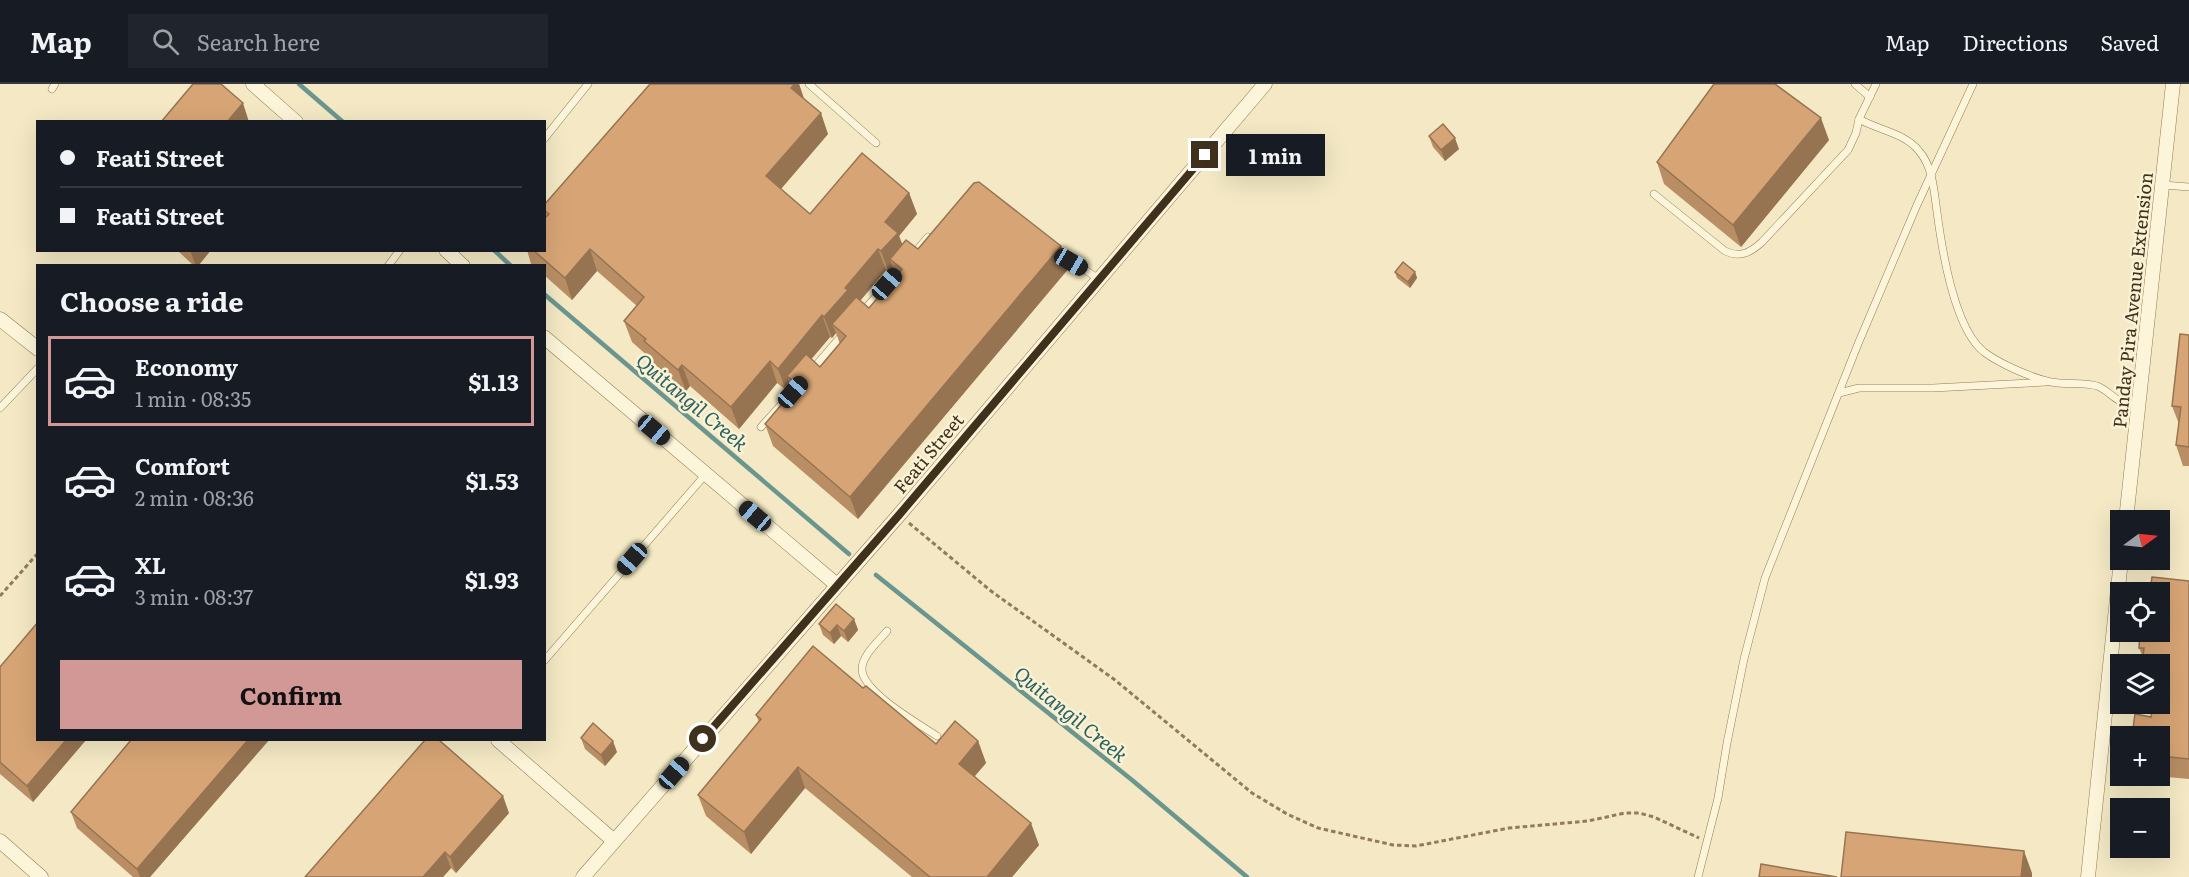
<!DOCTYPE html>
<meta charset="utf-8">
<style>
:root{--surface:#171b24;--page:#20242c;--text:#f1f3f6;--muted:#9ea1a6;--line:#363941;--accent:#d19895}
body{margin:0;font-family:Literata,serif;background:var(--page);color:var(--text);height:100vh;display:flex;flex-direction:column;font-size:22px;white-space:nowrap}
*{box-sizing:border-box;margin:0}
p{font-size:20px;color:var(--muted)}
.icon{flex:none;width:33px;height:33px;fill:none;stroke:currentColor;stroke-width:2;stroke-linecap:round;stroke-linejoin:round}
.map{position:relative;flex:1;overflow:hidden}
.side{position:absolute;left:36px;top:180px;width:510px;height:477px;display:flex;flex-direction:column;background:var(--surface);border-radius:0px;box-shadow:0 6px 24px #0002}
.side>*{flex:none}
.hud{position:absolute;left:36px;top:36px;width:510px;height:132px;border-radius:0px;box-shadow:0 6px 24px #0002;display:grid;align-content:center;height:132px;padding:0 24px;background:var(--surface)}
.needle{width:39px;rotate:75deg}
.buttons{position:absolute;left:2110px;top:426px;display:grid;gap:12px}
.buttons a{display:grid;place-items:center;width:60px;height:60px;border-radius:0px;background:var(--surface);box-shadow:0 6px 24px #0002;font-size:30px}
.end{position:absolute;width:27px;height:27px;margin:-14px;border:8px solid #40311d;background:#fff;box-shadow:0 0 0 3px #fff}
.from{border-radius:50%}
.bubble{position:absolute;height:42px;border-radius:0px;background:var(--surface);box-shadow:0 6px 24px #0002;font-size:20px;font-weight:700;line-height:42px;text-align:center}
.car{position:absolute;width:18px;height:36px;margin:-18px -9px;border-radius:8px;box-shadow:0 0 4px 2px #0007;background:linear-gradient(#222 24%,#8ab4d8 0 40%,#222 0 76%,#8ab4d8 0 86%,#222 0)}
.hud b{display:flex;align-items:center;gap:21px;height:57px;font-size:22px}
.hud b+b{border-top:2px solid var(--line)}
.hud i{width:15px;height:15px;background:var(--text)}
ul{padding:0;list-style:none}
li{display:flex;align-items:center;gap:18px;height:90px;margin:0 12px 9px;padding:0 12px;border:3px solid transparent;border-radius:0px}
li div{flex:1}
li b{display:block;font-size:22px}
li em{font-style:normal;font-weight:700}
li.active{border-color:var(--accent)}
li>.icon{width:54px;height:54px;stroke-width:1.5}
h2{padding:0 24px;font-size:27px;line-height:72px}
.primary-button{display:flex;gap:12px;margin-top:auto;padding:12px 24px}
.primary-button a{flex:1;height:69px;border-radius:0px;background:var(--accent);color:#111;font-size:24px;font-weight:700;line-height:69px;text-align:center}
header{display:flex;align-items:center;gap:36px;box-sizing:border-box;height:84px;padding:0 30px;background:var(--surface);border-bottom:2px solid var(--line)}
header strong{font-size:28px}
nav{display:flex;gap:33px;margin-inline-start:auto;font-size:21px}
.search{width:420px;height:54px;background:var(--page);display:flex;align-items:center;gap:15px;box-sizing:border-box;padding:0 21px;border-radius:0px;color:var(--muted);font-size:22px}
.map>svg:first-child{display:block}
</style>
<header>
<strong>Map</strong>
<div class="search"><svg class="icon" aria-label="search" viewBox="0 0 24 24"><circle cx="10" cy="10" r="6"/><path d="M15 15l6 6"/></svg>Search here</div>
<nav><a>Map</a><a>Directions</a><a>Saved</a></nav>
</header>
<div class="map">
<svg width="2189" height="793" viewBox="0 0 2189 793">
<rect width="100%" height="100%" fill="#f4e9c4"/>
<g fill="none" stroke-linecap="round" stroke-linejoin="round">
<g stroke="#6b968f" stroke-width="4.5">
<path d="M299 0 343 38"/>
<path d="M494 166 511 182"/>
<path d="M544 210 849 470"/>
<path d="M876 491 1132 696 1247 793"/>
</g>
<defs>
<g id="lane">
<path d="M809 0 876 59"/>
<path d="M1855 0 1870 13"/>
<path d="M52 5 55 0"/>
<path d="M1859 35C1878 46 1905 49 1919 67 1933 83 1934 107 1937 128 1942 166 1954 244 1984 268 2000 280 2032 294 2051 298 2066 301 2082 298 2097 302 2106 305 2112 313 2120 317 2126 319 2132 320 2138 322"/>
<path d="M544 55 588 0"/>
<path d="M2163 101 2189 103"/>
<path d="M1654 110 1725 167C1740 174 1750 169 1762 158L1848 66 1856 49 1859 35 1876 0"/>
<path d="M1059 169 1099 195"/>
<path d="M912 172 928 153"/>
<path d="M388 182 400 166"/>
<path d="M862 228 901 185"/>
<path d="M811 287 843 250"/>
<path d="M1839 309 1859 304H1933L2046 298"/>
<path d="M0 324 38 284"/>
<path d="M761 343 798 302"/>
<path d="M887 547C879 557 862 571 862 585 862 608 919 640 937 652"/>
<path d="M544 577 706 390"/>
<path d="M1698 793 1718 714 1727 659 1744 575 1765 494 1858 260 1917 121 1973 0"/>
</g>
<g id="street">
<path d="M253 0 296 38"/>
<path d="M446 166 463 182"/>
<path d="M0 235 38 265"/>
<path d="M544 253 837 501"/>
<path d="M2126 436 2173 0"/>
<path d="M498 656 614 757"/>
<path d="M0 757 41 793"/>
<path d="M583 793 899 431 1265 0"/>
<path d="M2088 793 2121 476"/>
</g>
</defs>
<use href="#lane" stroke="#927b57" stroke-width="8"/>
<use href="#street" stroke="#927b57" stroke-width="15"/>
<g stroke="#927b57" stroke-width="3" stroke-dasharray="4.5 3" stroke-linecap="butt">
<path d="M909 439 991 507 1115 596 1252 709 1287 730 1318 744 1393 761 1416 762 1509 744 1588 737 1625 729H1639L1654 733 1699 754"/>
<path d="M0 512 38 469"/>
</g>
<use href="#lane" stroke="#fdf5d9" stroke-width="7"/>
<use href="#street" stroke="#fdf5d9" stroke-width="14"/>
</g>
<g fill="#b98e65" fill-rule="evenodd">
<path d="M650 0H799L804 15 828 50 781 105 810 130 909 109 917 130 899 152 902 160 918 165 1061 162 1069 184 858 435 773 362 765 340 793 308 790 301 786 306 777 299 739 345 690 302 686 307 652 278 650 274 632 258 624 237 637 222 597 187 572 216 544 191V182H534L531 180 527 166H544L546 134 544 130V121ZM893 184 896 192 869 224 860 217 886 186 889 189ZM836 249 840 260 820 283 811 275 830 253 832 254Z"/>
<path d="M1429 52 1459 65 1445 77 1433 63Z"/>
<path d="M1829 56 1741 163 1664 100 1657 78Z"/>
<path d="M177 166H211L198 182H194Z"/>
<path d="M1395 188H1415L1417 194 1410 204 1397 194Z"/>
<path d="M2189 251V382H2183L2176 361 2179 340 2172 322Z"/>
<path d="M2189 497V695L2156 692H2160V652L2151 633 2160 580 2143 573 2139 564 2160 548Z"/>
<path d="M854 535 858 546 848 558 841 552 834 560 823 551 819 540Z"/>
<path d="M0 583 38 656H86L33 718 0 690Z"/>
<path d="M863 604 936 660 978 657 986 679 975 692 1039 761 1012 793H912L805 704 751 770 706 732 698 711 759 638 756 631Z"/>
<path d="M581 654 617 668 605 682 585 665Z"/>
<path d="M131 656H269L150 793H133L77 744 71 728Z"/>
<path d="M509 729 456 789 451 784 443 793H305Z"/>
</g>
<g fill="#967452">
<path d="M795 0H799L805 18 791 4Z"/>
<path d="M243 19 249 38H227Z"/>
<path d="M821 29 828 50 774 113 766 92Z"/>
<path d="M1821 34 1829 56 1741 163 1733 141Z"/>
<path d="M1455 54 1459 65 1445 77 1441 66Z"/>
<path d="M909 109 917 130 899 152 906 170 890 175 893 184 889 189 881 167 885 138Z"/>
<path d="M1061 162 1069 184 858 435 850 413Z"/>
<path d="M590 165 597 187 572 216 565 194Z"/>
<path d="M878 165 886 186 854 224 832 240 836 249 832 254 824 233 845 204Z"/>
<path d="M190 166H211L198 182H196Z"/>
<path d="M1415 188 1417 194 1410 204 1408 198Z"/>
<path d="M822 231 830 253 793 297 787 292 790 301 786 306 778 285Z"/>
<path d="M770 277 777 299 739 345 731 323Z"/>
<path d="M682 281 690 302 686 307 678 286Z"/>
<path d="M854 535 858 546 848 558 844 547Z"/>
<path d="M837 541 841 552 834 560 830 549Z"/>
<path d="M66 656H86L33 718 27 702Z"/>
<path d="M248 656H269L150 793H140L137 785Z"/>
<path d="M613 657 617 668 605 682 601 671Z"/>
<path d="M978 657 986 679 967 701 959 680Z"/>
<path d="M798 683 805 704 751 770 744 748Z"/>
<path d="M503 712 509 729 456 789 450 773Z"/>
<path d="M1031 739 1039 761 1012 793H987Z"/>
<path d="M2024 767 2032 789V793H2021Z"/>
<path d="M445 768 451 784 443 793H423Z"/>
</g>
<g fill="#d7a575" stroke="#967452" stroke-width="1.5">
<path d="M193 0H221L243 19 227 38H161Z"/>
<path d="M650 0H795L791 4 821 29 766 92 810 130 862 69 909 109 885 138 898 149 881 167 878 165 845 204 848 206 824 233 822 231 778 285 770 277 731 323 682 281 678 286 644 257 646 255 624 237 644 213 590 165 565 194 533 166H544V135L549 130 544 126V121Z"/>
<path d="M1714 0H1775L1821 34 1733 141 1657 78Z"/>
<path d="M1443 40 1455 54 1441 66 1429 52Z"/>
<path d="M979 98 1061 162 850 413 765 340 798 301 787 292 806 270 820 283 846 252 832 240 856 213 869 224 902 185 890 175 906 156 918 165 974 99Z"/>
<path d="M1403 178 1415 188 1408 198 1395 188Z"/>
<path d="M2180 250 2189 251V363L2176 361 2181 323 2172 322Z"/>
<path d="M2152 493 2189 497V675L2160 672V652H2132L2135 630 2151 633 2152 620H2160V580H2142L2144 564H2139L2140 548H2160V508H2150Z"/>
<path d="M836 520 854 535 844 547 837 541 830 549 819 540Z"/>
<path d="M38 538V656H66L27 702 0 678V583Z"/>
<path d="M813 562 863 604 866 602 936 660 955 637 978 657 959 680 1031 739 987 793H930L798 683 744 748 698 711 761 635 756 631Z"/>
<path d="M593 639 613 657 601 671 581 654Z"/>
<path d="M131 656H248L137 785 71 728Z"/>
<path d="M425 656H439L503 712 450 773 445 768 423 793H305Z"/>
<path d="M1846 748 2024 767 2021 793H1841Z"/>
<path d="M1761 780 1837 793H1759Z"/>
</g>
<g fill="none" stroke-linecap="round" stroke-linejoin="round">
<path stroke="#40311d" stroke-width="8" d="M703 655 899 431 1205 71"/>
</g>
<g text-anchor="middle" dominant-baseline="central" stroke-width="5" stroke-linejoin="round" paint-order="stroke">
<g font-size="18" fill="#40311d" stroke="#faf2d5">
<text transform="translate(2132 216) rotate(-84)">Panday Pira Avenue Extension</text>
<text transform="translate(928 369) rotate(-50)">Feati Street</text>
</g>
<g font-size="20" font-style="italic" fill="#2a6161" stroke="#faf2d5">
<text transform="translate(693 317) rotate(40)">Quitangil Creek</text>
<text transform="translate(1072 629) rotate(39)">Quitangil Creek</text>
</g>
</g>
</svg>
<div class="buttons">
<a><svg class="needle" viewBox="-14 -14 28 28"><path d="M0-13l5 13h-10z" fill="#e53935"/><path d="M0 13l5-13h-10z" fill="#9ea1a6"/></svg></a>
<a><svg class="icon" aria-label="locate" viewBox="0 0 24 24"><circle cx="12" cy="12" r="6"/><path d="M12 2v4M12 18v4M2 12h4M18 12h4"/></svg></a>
<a><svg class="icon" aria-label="layers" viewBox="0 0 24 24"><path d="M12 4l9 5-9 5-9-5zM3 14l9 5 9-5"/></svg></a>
<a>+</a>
<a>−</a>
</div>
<i class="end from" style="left:703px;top:655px"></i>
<i class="end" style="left:1205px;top:71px"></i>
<div class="bubble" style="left:1226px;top:50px;width:99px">1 min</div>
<i class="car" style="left:1071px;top:178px;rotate:120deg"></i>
<i class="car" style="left:887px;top:200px;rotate:41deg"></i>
<i class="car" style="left:793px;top:308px;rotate:41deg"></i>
<i class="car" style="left:654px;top:346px;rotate:130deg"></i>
<i class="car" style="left:755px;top:432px;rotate:310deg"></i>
<i class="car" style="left:632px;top:475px;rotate:221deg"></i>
<i class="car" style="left:674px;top:689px;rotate:41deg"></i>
<div class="hud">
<b><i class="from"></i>Feati Street</b>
<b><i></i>Feati Street</b>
</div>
<section class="side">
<h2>Choose a ride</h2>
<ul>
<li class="active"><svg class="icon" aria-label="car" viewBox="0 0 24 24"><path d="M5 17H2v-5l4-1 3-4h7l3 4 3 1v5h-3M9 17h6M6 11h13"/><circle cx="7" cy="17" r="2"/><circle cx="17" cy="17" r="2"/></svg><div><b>Economy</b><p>1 min · 08:35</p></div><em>$1.13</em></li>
<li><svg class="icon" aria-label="car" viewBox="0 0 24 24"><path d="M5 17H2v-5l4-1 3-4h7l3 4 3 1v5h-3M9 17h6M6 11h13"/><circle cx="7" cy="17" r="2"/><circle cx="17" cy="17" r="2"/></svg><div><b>Comfort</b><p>2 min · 08:36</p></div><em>$1.53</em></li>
<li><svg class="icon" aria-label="car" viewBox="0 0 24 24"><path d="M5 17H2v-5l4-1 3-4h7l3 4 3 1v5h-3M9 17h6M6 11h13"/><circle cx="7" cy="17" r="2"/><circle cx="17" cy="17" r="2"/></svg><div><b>XL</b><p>3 min · 08:37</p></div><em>$1.93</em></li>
</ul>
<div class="primary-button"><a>Confirm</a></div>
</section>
</div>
